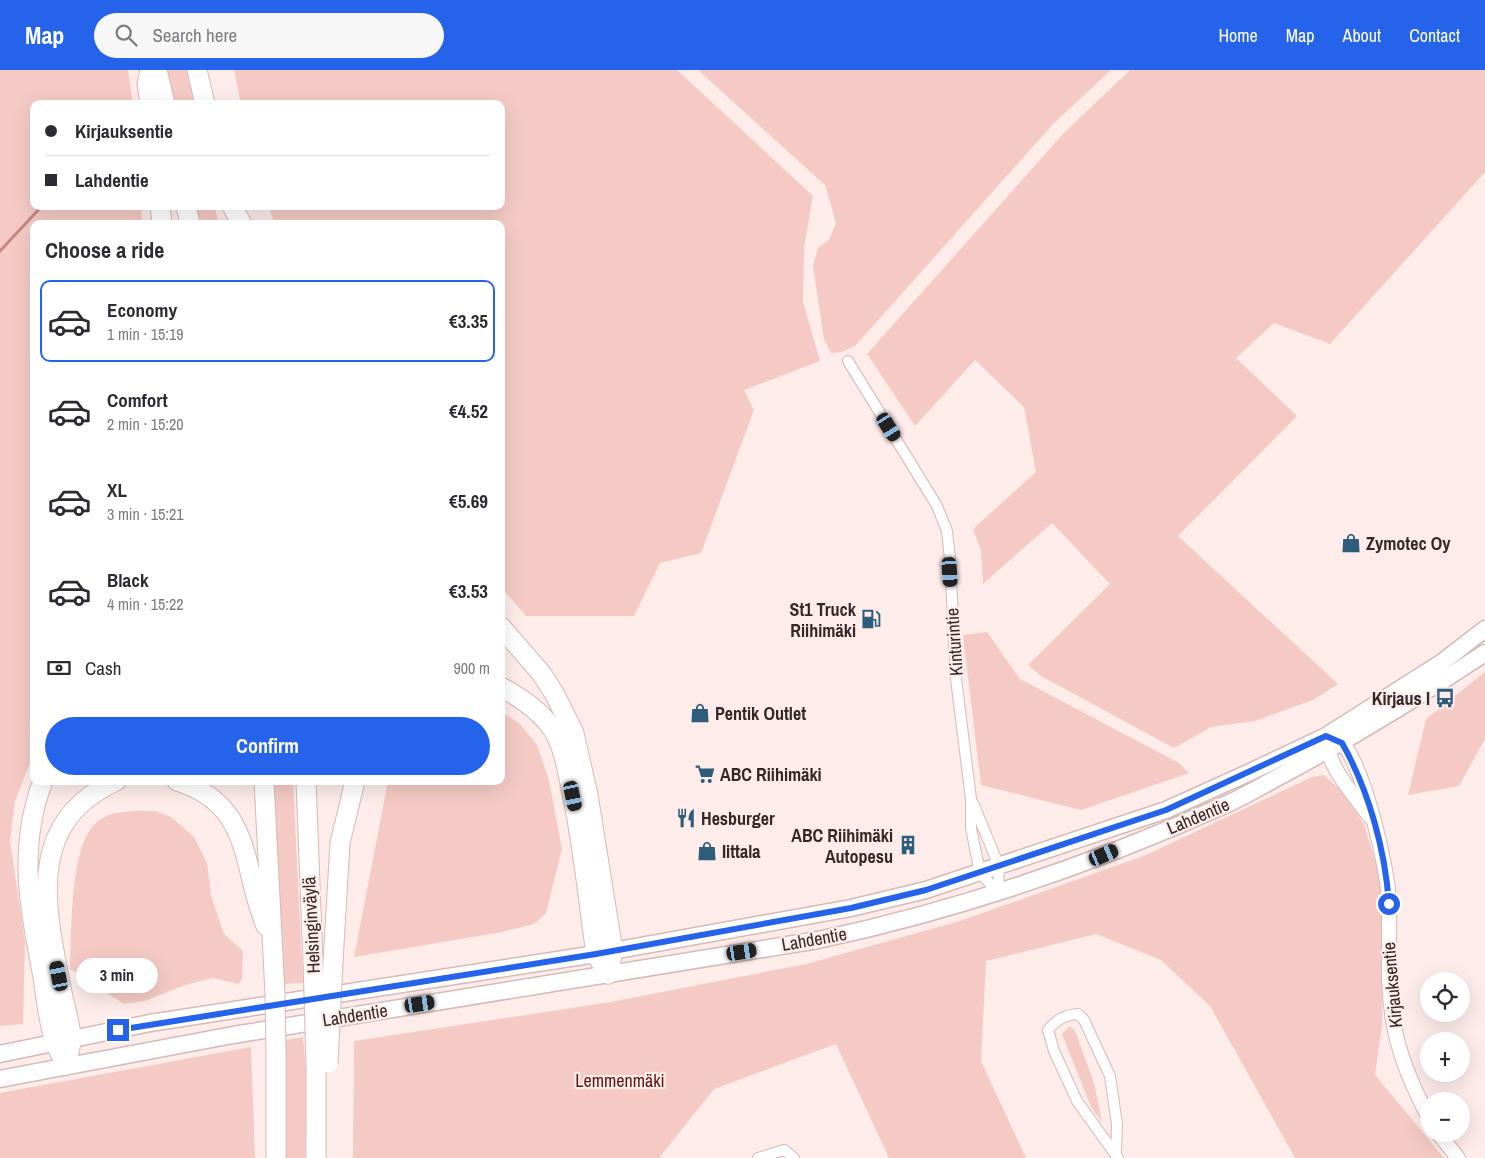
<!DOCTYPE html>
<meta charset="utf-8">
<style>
:root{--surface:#fff;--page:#f7f7f7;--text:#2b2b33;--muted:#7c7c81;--line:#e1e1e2;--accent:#2563eb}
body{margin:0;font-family:"Archivo Narrow",sans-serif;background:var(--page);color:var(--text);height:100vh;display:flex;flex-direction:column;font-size:19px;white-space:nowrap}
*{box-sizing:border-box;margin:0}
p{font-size:16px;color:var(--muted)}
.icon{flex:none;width:28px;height:28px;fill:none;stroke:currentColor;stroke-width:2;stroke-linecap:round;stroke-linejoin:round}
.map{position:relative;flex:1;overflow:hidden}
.drawer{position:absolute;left:30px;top:150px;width:475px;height:565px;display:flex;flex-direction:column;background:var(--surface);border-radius:10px;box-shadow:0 5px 20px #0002}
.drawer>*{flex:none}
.guide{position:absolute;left:30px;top:30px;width:475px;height:110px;border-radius:10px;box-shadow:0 5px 20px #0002;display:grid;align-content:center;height:110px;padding:0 15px;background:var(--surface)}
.controls{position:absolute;left:1420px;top:902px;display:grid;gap:10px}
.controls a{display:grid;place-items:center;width:50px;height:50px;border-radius:50%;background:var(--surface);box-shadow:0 5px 20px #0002;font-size:25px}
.end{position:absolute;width:22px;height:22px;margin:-11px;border:6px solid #2563eb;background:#fff;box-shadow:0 0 0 2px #fff}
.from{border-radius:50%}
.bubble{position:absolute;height:35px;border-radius:18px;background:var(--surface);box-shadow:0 5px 20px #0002;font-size:16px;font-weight:800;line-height:35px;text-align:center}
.car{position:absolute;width:15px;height:30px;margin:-15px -8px;border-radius:6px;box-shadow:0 0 4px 1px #0007;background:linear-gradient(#222 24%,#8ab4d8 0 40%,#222 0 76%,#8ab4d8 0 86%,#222 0)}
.guide b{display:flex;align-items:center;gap:18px;height:48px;font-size:19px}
.guide b+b{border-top:1px solid var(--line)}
.guide i{width:12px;height:12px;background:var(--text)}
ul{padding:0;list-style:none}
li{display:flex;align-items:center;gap:15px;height:82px;margin:0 10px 8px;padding:0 5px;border:2px solid transparent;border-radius:10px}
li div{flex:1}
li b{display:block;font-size:19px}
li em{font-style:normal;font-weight:800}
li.selected{border-color:var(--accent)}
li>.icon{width:45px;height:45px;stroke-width:1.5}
h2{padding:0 15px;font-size:22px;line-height:60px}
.pay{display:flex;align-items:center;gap:12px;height:55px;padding:0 15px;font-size:19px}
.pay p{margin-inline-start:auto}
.cta{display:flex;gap:10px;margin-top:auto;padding:10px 15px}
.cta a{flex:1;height:58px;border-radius:30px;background:var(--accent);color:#fff;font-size:20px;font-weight:800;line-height:58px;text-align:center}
header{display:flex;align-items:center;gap:30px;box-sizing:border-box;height:70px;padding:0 25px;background:var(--accent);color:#fff}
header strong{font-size:24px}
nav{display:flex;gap:28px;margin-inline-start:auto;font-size:18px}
.search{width:350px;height:45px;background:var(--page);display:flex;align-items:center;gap:12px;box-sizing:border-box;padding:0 18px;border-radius:28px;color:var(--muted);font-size:19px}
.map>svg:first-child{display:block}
</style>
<header>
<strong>Map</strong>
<div class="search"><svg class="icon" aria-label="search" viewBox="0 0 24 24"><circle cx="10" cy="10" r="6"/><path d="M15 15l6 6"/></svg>Search here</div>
<nav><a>Home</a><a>Map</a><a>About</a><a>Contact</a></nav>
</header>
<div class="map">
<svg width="1485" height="1088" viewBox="0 0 1485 1088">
<rect width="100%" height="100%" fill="#fdece9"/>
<g fill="#f5cac4">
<path d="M0 0H128L133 34H34V136H141L142 154H34V683L15 731 10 771 25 872 23 954 0 956Z"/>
<path d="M165 0H187L194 34H173Z"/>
<path d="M234 0H677L813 126 804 178 803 232 820 291 744 320 754 340 701 483 660 493 634 546H526L501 517V154H275L268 136H501V34H241Z"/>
<path d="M698 0H1111L1054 53 856 275 842 282 831 283 824 270 813 196 818 178 829 170 836 153 825 115Z"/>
<path d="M1130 0H1485V102L1330 274 1274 253 1236 288 1297 346 1178 466 1338 614 1313 630 1255 651 1211 657 1174 678 1041 606 1028 595 1110 514 1052 453 983 514 981 481 973 459 1036 402 1024 337 975 290 915 356 867 284 1063 64Z"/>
<path d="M196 136H215L218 154H199Z"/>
<path d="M987 562 1020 609 1179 693 1189 703 1081 740 981 715 963 565Z"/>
<path d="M1485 602V669L1459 716 1408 725 1426 649Z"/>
<path d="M501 641 520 654 537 675 549 710 562 779 546 843 534 854 502 862 354 887 388 711H501Z"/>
<path d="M1324 705 1344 723 1364 754 1380 807 1382 834V955L1375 1005 1444 1088H1295L1210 936 1161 890 1096 864 986 891 981 991 1026 1088H889L836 974 714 1019 659 1088H353L354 971 611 932 806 894 960 851 1146 785 1312 707Z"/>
<path d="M272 711H293L303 913 282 914Z"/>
<path d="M134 741H155L171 747 194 767 207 793 211 825 224 864 243 881 242 910 238 914 213 908 185 915 145 931 124 934 70 899C72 863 69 779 95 754 105 743 120 742 134 741Z"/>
<path d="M1070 956 1075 961 1094 1013 1102 1052 1091 1037 1062 964Z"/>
<path d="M303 967 307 1014 305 1088H285V970Z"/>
<path d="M251 977 255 1088H0V1023Z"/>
</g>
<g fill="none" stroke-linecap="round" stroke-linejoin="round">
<path stroke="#c28981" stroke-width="3" d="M0 181 42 136"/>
<defs>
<g id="minor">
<path d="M848 291 937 436 947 461 950 489 956 609 971 729V758L980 803 998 822"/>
<path d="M973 733 999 796 998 822"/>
<path d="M1116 1084 1117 1054 1110 1006 1084 950 1078 944C1065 945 1057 949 1048 960L1054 981 1077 1031 1118 1088"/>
<path d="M758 1088 784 1080 794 1088"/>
</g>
<g id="tertiary">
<path d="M1371 748C1353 723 1327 698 1326 666 1331 668 1340 670 1343 674 1364 698 1389 801 1389 834 1390 875 1386 914 1394 956 1400 988 1413 1018 1429 1048"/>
<path d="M1439 1064 1458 1088"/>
</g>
<g id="primary">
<path d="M0 984 150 953 596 884 851 838 926 820 1166 740 1248 703 1326 666 1441 593 1485 559"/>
<path d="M0 1009 233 965 818 870C959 840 1096 793 1227 734 1247 725 1265 714 1284 704 1353 667 1420 626 1485 583"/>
</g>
<g id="motorway">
<path d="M157 0 165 34"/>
<path d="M197 0 205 34"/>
<path d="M150 34 147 14 150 0"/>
<path d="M160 136 162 154"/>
<path d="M186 136 190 154"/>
<path d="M232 136 242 154"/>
<path d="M501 557 541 603 554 623 574 663 588 725 613 881 608 904"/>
<path d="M501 617C521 628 541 641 553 660 564 678 567 699 571 718 583 773 588 829 596 884L608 904"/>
<path d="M43 711C17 779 30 838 43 907 46 928 48 951 55 971 57 979 62 987 66 995"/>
<path d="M177 711C254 735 241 797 266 856"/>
<path d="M264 711 275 924"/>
<path d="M306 711 313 891"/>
<path d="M333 892 340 773 355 711"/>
<path d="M276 983V1088"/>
<path d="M66 995C68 987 71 977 71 969 71 956 66 941 63 928 48 846 20 755 116 711"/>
<path d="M316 1088V993"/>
</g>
</defs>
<use href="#minor" stroke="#d5bab6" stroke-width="12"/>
<use href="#tertiary" stroke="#d5bab6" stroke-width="16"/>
<use href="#primary" stroke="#d5bab6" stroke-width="19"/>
<use href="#motorway" stroke="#d5bab6" stroke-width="21"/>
<use href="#minor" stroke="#fff" stroke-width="10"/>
<use href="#tertiary" stroke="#fff" stroke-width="14"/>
<use href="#primary" stroke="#fff" stroke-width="16"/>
<use href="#motorway" stroke="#fff" stroke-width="19"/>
<defs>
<g id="motorway-bridge">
<path d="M313 891 316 993"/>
<path d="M275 924 276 983"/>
<path d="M328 993 333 892"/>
</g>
</defs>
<use href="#motorway-bridge" stroke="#d5bab6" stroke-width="21" stroke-linecap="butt"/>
<use href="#motorway-bridge" stroke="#fff" stroke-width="19"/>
</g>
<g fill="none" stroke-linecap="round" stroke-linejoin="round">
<path stroke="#2563eb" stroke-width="6" d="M118 960 596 884 851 838 926 820 1166 740 1326 666 1342 673C1369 721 1385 779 1389 834"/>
</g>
<defs>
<symbol id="shop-bare" viewBox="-9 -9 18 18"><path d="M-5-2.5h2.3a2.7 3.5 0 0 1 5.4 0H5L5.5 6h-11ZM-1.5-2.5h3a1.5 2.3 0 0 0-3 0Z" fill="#2e5c7b" stroke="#fdece9" stroke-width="2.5" paint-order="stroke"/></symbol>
<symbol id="fuel-bare" viewBox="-9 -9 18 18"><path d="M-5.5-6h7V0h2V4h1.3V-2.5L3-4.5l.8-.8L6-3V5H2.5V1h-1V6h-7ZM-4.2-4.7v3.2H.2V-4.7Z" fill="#2e5c7b" stroke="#fdece9" stroke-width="2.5" paint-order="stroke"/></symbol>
<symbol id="bus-bare" viewBox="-9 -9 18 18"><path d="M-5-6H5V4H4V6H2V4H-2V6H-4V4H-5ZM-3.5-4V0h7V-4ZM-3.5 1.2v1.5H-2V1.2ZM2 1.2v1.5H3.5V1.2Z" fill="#2e5c7b" stroke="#fdece9" stroke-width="2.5" paint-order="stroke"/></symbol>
<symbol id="supermarket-bare" viewBox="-9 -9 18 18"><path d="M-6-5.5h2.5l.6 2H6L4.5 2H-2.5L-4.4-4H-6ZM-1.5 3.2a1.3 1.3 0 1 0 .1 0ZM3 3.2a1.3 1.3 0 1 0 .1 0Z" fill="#2e5c7b" stroke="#fdece9" stroke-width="2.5" paint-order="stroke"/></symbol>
<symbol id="restaurant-bare" viewBox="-9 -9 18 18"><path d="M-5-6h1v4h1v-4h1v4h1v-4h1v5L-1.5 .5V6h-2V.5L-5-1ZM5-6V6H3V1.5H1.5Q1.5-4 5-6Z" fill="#2e5c7b" stroke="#fdece9" stroke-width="2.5" paint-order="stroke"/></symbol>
<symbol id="building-bare" viewBox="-9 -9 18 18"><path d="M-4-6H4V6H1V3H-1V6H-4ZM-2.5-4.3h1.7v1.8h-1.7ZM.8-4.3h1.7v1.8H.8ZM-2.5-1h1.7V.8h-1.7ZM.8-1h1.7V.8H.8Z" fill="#2e5c7b" stroke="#fdece9" stroke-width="2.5" paint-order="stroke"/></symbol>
</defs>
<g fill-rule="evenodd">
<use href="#shop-bare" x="1337" y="459" width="28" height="28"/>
<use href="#fuel-bare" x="857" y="535" width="28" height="28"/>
<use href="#bus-bare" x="1431" y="614" width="28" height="28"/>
<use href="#shop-bare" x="686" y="629" width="28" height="28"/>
<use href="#supermarket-bare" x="691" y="690" width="28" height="28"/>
<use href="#restaurant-bare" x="672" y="734" width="28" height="28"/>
<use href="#building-bare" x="894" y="761" width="28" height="28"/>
<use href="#shop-bare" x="693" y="767" width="28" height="28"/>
</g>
<g text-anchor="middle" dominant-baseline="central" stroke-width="4.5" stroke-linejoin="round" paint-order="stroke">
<g font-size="18" font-weight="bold" fill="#322826" stroke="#fdece9" text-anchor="start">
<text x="1366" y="473">Zymotec Oy</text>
<text x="856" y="539" text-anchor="end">St1 Truck<tspan x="856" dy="21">Riihimäki</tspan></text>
<text x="1430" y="628" text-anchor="end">Kirjaus I</text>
<text x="715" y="643">Pentik Outlet</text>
<text x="720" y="704">ABC Riihimäki</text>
<text x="701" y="748">Hesburger</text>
<text x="893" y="765" text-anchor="end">ABC Riihimäki<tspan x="893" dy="21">Autopesu</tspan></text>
<text x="722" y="781">Iittala</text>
</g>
<g font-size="18" fill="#322826" stroke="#fdece9">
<text transform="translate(954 572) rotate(-94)">Kinturintie</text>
<text transform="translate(1198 746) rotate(-23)">Lahdentie</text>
<text transform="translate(311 855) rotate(-93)">Helsinginväylä</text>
<text transform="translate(814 869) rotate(-10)">Lahdentie</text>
<text transform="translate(1392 915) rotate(-95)">Kirjauksentie</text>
<text transform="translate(355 945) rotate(-9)">Lahdentie</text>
</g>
<g font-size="18" fill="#5b1512" stroke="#fdece9">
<text x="620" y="1010">Lemmenmäki</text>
</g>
</g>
</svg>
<div class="controls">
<a><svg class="icon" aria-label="locate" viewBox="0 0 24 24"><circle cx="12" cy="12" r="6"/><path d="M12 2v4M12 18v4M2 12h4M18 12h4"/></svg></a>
<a>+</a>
<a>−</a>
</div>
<i class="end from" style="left:1389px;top:834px"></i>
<i class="end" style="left:118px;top:960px"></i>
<div class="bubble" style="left:76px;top:888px;width:82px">3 min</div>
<i class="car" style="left:889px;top:357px;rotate:148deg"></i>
<i class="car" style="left:950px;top:502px;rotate:176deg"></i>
<i class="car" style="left:573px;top:726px;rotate:168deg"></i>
<i class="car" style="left:1104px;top:785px;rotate:67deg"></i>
<i class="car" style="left:742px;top:882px;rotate:81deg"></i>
<i class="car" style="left:59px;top:906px;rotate:349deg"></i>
<i class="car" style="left:420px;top:934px;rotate:81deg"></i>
<div class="guide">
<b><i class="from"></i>Kirjauksentie</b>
<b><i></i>Lahdentie</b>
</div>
<section class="drawer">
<h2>Choose a ride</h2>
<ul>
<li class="selected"><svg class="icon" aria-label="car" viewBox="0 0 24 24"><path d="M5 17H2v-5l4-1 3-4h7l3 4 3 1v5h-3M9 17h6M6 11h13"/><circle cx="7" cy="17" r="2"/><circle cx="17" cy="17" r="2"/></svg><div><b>Economy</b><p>1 min · 15:19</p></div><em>€3.35</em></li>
<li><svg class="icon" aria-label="car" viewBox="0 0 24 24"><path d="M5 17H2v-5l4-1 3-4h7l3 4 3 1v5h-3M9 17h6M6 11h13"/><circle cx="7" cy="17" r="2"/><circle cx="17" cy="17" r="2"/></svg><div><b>Comfort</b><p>2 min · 15:20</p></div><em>€4.52</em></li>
<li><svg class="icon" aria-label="car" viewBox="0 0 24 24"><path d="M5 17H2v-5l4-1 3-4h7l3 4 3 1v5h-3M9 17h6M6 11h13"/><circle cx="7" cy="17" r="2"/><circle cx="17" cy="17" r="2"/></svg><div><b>XL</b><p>3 min · 15:21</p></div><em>€5.69</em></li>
<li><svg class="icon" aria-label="car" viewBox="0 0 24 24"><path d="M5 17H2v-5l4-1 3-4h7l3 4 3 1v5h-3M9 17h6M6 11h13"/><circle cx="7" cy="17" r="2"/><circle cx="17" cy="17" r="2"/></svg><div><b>Black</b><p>4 min · 15:22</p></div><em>€3.53</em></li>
</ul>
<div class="pay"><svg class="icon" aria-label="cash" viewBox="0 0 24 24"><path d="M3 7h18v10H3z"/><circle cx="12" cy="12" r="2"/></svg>Cash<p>900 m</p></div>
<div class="cta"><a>Confirm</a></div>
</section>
</div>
